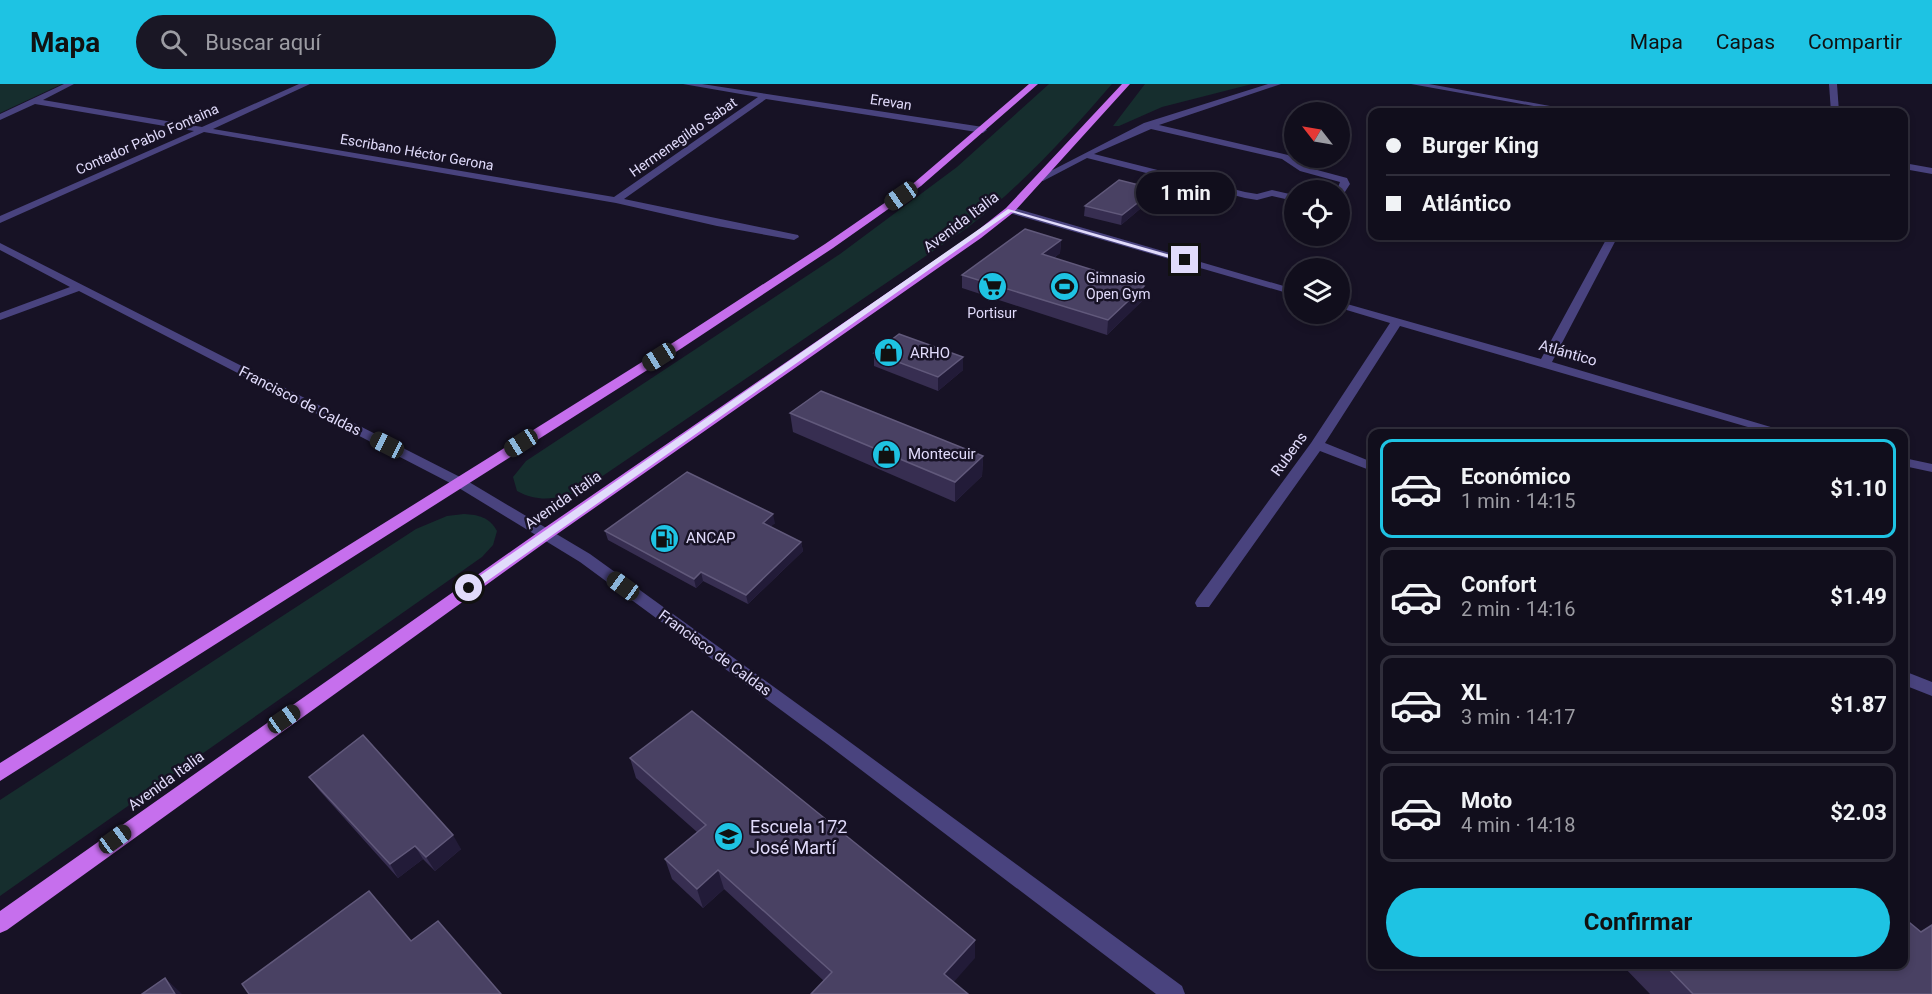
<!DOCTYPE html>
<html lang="es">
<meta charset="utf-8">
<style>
:root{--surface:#110e1c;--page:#1a1725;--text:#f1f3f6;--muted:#9c9ca3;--line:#302e3b;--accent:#1ec3e3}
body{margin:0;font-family:Roboto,sans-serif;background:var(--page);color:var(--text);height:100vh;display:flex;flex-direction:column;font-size:22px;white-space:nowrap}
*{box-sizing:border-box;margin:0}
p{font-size:20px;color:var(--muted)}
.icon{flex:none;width:33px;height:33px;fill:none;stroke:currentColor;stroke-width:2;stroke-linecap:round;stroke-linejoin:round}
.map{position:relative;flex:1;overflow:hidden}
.drawer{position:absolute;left:1368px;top:345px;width:540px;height:540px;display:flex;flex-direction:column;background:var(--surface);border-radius:12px;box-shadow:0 3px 9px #0003,0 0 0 2px var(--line)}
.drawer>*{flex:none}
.top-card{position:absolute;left:1368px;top:24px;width:540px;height:132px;border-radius:12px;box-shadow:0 3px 9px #0003,0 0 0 2px var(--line);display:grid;align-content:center;height:132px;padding:0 18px;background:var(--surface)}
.needle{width:39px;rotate:301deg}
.buttons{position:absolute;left:1284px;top:18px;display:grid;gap:12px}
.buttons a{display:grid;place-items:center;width:66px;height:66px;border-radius:50%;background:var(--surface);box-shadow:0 3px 9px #0003,0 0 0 2px var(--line);font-size:30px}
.end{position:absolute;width:27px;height:27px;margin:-14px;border:8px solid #e1dbfb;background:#111;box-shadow:0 0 0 3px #111}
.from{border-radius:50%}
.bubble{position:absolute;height:42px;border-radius:21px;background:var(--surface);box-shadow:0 3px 9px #0003,0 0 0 2px var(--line);font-size:20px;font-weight:700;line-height:42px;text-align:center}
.car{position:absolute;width:18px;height:36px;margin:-18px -9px;border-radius:8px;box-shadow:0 0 4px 2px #0007;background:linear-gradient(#222 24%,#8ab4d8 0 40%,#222 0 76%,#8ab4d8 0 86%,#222 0)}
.top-card b{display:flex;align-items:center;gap:21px;height:57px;font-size:22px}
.top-card b+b{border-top:2px solid var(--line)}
.top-card i{width:15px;height:15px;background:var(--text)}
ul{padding:10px 0 0;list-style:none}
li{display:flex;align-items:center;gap:18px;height:99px;margin:0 12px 9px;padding:0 6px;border:3px solid var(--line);border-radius:12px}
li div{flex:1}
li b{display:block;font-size:22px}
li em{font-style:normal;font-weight:700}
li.active{border-color:var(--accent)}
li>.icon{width:54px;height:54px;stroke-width:1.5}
.action{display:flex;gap:12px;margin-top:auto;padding:12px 18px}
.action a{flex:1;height:69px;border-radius:36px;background:var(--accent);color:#111;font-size:24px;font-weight:700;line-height:69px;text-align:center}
header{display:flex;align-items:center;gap:36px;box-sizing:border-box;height:84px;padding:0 30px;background:var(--accent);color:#111}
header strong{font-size:28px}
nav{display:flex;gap:33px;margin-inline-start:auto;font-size:21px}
.search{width:420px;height:54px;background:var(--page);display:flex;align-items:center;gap:15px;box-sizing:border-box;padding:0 21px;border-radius:33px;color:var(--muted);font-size:22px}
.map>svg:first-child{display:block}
</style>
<header>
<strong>Mapa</strong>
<div class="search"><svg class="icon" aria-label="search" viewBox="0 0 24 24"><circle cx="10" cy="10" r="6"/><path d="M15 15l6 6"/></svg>Buscar aquí</div>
<nav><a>Mapa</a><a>Capas</a><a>Compartir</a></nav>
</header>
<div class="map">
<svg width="1932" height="910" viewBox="0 0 1932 910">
<rect width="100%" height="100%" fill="#171225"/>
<g fill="#162e2e">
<path d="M0 0H62L0 29Z"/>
<path d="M1049 0H1112C1068 51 1021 102 967 144L582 406C559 415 539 419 517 407L513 393 526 377 840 170 957 83Z"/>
<path d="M1145 0H1252L1162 23 1119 42H1113Z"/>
<path d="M464 430C479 431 489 433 497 447L493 461 482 473 0 812V716L416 445 447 432Z"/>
</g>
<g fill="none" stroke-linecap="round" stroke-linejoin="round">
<g fill="#49437e" fill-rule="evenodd">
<path d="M64 0H74L43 16 202 43 299 0H310L213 45 614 113 758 13 683 0H702L983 43 987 46 983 49 766 15 624 115 798 151 799 153 794 156 717 142 616 119 204 48 0 139V132L194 47 35 20 0 36V30Z"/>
<path d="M1268 0H1281L1159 41 1288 71 1306 83 1347 94 1350 100 1343 111 1340 112V106H1337L1340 98 1300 87 1282 75 1151 45 1094 70 1245 108 1257 110 1272 106 1294 111V117L1272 112 1257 116 1245 114 1087 74 1043 97 1035 95 1144 39Z"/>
<path d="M1411 0H1429L1583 28H1567Z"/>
<path d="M1829 0H1837L1839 28H1831Z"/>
<path d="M1904 79 1932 84V90L1904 85Z"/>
<path d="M1006 124H1014L1294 205V211L1006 128Z"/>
<path d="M1608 152H1618L1552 278 1794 350H1772L1400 242 1325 359 1372 378V387L1320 367 1209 523H1197L1195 519 1197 515 1311 359 1390 239 1340 224V218L1541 275Z"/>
<path d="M0 159 464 395 590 470 839 650 1182 902 1185 910H1156L827 660 580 478 454 401 79 207 0 236V229L70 203 0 166Z"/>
<path d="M1904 374 1932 380V388L1904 382Z"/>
<path d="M1904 587 1932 598V612L1904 601Z"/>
</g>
<g fill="#c66fed" fill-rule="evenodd">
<path d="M1029 0H1038L921 102 833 164 682 264 0 697V679L674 258 825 160 915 98Z"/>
<path d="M1122 0H1130L1014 128 981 154 550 455 7 846 0 849V827L540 447 973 150 1006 124Z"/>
</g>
</g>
<g fill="#372e51">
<path d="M1153 114 1121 141 1084 132 1085 122Z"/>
<path d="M1061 156 1060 169 1054 174 1144 202 1143 216 1107 251 962 204V191Z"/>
<path d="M874 269 963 273V286L938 307 874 282Z"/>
<path d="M790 329 983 372 982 392 955 418 793 348Z"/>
<path d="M775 439 770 443 801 458 803 467 748 520 703 497 696 504 608 456 605 447Z"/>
<path d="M630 674 975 856V874L824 897 724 805 703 824 672 795 665 775 697 748 636 694Z"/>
<path d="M309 693 461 765 435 787 423 775 398 794 319 706Z"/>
<path d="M1921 848 1932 910H1650L1621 880H1904Z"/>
</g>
<g fill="#221b38">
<path d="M1155 105 1153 114 1121 141 1122 131Z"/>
<path d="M1061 156 1060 169 1041 184 1042 170Z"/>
<path d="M1144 202 1143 216 1107 251 1108 236Z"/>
<path d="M963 273V286L938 307V293Z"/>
<path d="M983 372 982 392 955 418V398Z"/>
<path d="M773 430 775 439 764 448 763 439Z"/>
<path d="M801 458 803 467 748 520 746 511Z"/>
<path d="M701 488 703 497 696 504 694 495Z"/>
<path d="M453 751 461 765 435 787 426 773Z"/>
<path d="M415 762 423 775 398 794 390 780Z"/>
<path d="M718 786 724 805 703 824 697 805Z"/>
<path d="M975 856V874L945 908 944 890Z"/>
<path d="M165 894 182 910H175Z"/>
</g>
<g fill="#494163" stroke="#61597b" stroke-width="1.5">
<path d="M1119 96 1155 105 1122 131 1085 122Z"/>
<path d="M1025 145 1061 156 1042 170 1144 202 1108 236 962 191Z"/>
<path d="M899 250 963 273 938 293 874 269Z"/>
<path d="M821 307 983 372 955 398 790 329Z"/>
<path d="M687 388 773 430 763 439 801 458 746 511 701 488 694 495 605 447Z"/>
<path d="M692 627 975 856 944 890 968 910H811L832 888 718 786 697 805 665 775 706 741 630 674Z"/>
<path d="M363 651 453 751 426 773 415 762 390 780 309 693Z"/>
<path d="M369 807 411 857 438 837 501 910H249L242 900Z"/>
<path d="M1904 834 1921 848 1932 841V910H1693L1664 880H1904Z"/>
<path d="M165 894 175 910H142Z"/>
</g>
<path fill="#e1dbfb" d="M1008 125 1188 176 1183 178 1011 128 473 507H465V502Z"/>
<defs>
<symbol id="supermarket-disc" viewBox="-11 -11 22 22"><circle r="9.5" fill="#1ec3e3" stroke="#171225"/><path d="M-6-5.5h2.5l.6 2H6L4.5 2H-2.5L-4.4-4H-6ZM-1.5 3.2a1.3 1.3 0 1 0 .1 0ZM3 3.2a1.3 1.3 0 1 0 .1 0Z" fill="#111"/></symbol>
<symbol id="stadium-disc" viewBox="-11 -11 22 22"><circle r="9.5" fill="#1ec3e3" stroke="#171225"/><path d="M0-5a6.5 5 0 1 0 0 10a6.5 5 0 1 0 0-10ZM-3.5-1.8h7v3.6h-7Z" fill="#111"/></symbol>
<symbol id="shop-disc" viewBox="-11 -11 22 22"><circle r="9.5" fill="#1ec3e3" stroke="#171225"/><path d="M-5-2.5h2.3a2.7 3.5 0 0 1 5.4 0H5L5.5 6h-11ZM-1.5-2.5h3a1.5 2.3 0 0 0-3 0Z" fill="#111"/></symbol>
<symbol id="fuel-disc" viewBox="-11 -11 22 22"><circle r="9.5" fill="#1ec3e3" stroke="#171225"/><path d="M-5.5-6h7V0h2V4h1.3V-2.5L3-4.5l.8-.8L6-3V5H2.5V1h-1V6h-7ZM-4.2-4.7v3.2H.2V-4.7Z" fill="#111"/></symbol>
<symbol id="school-disc" viewBox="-11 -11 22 22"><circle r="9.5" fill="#1ec3e3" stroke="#171225"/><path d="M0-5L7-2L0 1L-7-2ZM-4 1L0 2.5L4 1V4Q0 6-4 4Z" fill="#111"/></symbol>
</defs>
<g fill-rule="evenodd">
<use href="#supermarket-disc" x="976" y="186" width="33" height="33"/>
<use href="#stadium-disc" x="1048" y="186" width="33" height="33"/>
<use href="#shop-disc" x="872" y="252" width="33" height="33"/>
<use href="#shop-disc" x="870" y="354" width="33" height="33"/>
<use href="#fuel-disc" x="648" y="438" width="33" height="33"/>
<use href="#school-disc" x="712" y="736" width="33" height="33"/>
</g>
<g text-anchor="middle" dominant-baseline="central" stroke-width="5" stroke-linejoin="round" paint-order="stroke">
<g font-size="14" fill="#e1dbfb" stroke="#171225">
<text transform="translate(891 18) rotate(9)">Erevan</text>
<text transform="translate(683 53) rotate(-35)">Hermenegildo Sabat</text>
<text transform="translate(147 55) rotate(-24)">Contador Pablo Fontaina</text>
<text transform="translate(417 68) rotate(10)">Escribano Héctor Gerona</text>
</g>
<g font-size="14" fill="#e1dbfb" stroke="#171225" text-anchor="start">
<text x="1086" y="194">Gimnasio<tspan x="1086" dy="16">Open Gym</tspan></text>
<text x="992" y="229" text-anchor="middle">Portisur</text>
</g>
<g font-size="15" fill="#e1dbfb" stroke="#171225">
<text transform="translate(961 138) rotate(-37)">Avenida Italia</text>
<text transform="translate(1568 269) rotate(16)">Atlántico</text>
<text transform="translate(300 317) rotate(27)">Francisco de Caldas</text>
<text transform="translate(1289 370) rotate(-54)">Rubens</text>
<text transform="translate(563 416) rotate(-35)">Avenida Italia</text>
<text transform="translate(715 569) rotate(36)">Francisco de Caldas</text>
<text transform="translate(166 697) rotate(-36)">Avenida Italia</text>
</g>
<g font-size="15" fill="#e1dbfb" stroke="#171225" text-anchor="start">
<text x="910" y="269">ARHO</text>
<text x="908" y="370">Montecuir</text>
<text x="686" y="454">ANCAP</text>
</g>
<g font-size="18" fill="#e1dbfb" stroke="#171225" text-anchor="start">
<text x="750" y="742">Escuela 172<tspan x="750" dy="21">José Martí</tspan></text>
</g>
</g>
</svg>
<div class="buttons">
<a><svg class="needle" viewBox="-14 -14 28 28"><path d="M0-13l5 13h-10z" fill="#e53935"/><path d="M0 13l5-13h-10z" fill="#9c9ca3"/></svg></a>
<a><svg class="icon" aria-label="locate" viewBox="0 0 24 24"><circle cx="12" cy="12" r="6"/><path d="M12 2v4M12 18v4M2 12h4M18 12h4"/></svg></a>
<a><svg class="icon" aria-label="layers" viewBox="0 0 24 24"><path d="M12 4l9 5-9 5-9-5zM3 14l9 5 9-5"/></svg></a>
</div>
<i class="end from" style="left:469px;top:504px"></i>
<i class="end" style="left:1185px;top:176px"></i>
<div class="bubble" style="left:1136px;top:88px;width:99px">1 min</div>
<i class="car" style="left:901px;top:112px;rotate:235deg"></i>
<i class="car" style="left:659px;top:273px;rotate:238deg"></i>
<i class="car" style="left:521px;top:359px;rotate:238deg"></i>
<i class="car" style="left:387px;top:361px;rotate:297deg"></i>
<i class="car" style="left:623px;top:502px;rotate:306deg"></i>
<i class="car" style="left:284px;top:635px;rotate:55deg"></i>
<i class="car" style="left:115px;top:755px;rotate:54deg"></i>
<div class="top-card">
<b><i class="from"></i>Burger King</b>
<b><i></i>Atlántico</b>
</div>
<section class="drawer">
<ul>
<li class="active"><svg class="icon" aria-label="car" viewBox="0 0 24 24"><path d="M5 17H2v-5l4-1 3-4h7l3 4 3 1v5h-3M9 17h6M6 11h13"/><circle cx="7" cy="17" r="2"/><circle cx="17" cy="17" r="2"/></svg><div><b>Económico</b><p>1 min · 14:15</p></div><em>$1.10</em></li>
<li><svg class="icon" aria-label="car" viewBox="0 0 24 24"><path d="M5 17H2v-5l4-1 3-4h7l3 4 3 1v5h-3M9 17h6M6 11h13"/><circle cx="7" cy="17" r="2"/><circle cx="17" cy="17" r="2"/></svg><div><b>Confort</b><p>2 min · 14:16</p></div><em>$1.49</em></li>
<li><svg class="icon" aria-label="car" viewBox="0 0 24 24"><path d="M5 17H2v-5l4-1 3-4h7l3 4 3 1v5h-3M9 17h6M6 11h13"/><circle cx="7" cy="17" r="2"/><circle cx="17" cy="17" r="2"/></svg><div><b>XL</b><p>3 min · 14:17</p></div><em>$1.87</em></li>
<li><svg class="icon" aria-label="car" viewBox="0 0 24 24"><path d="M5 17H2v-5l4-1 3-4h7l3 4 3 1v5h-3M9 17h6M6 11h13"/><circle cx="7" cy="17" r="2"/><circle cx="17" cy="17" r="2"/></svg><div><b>Moto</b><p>4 min · 14:18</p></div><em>$2.03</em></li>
</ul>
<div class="action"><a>Confirmar</a></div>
</section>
</div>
